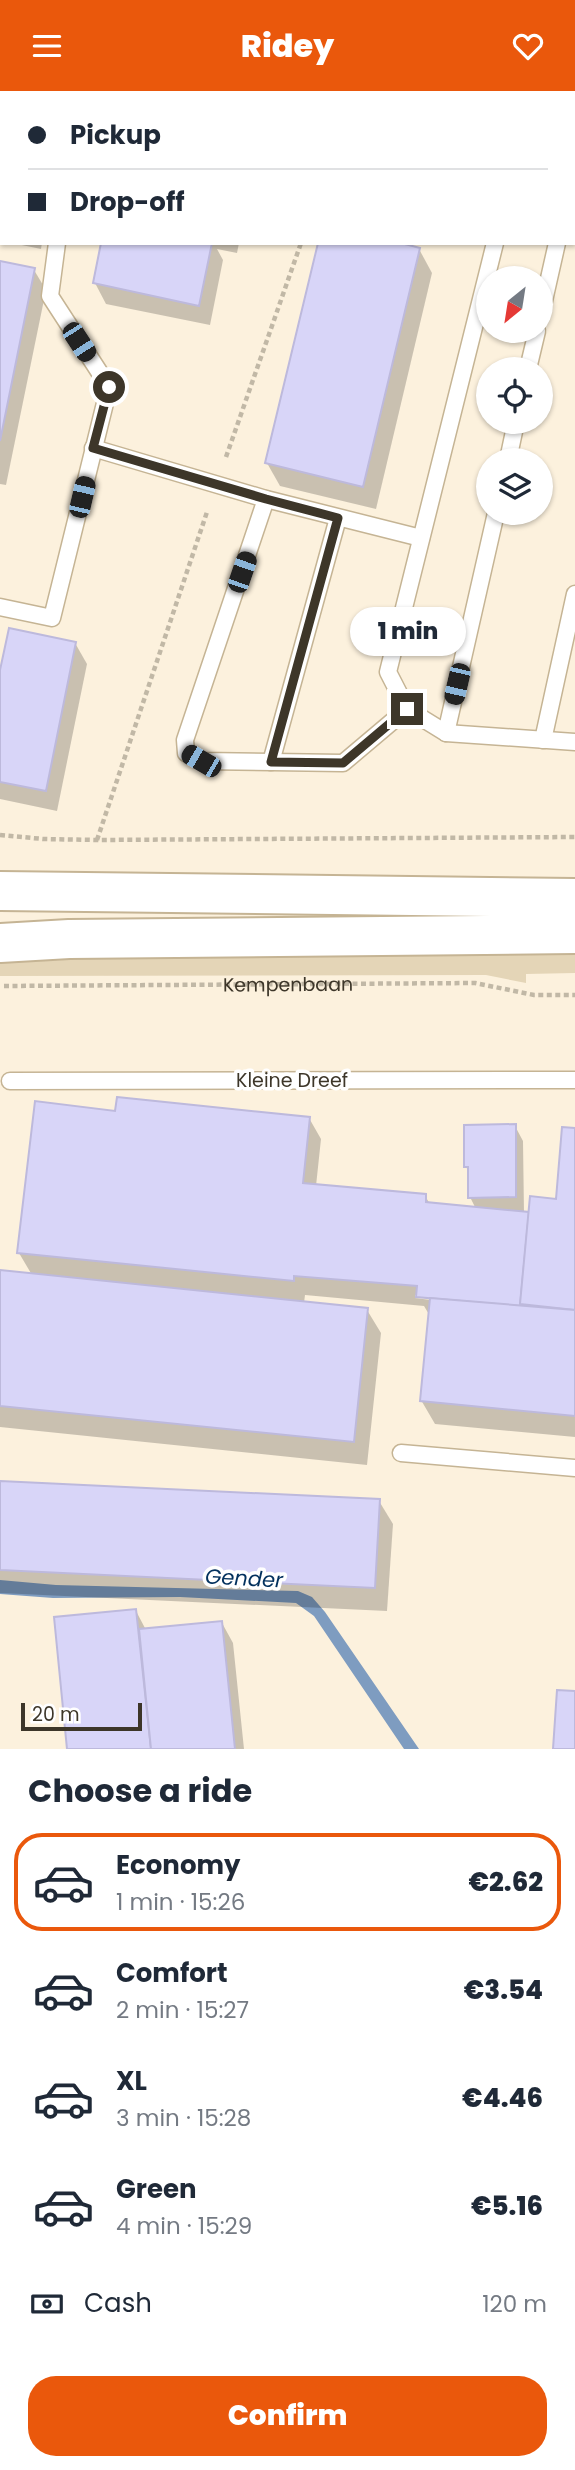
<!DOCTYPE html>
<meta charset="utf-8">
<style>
:root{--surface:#fff;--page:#f6f6f7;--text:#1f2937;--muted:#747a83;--line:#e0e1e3;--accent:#ea580c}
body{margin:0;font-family:Poppins,sans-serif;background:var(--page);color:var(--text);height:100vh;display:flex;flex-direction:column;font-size:26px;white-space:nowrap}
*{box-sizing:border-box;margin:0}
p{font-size:23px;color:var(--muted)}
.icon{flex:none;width:38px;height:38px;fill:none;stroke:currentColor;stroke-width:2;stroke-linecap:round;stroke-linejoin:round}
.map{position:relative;height:1658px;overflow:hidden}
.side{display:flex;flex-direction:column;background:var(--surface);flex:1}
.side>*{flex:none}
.banner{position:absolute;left:0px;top:0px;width:576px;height:154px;box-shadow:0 2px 5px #0004;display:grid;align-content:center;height:154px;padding:0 28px;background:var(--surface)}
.needle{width:46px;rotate:210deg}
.buttons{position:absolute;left:476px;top:175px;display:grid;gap:14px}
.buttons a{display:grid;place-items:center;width:77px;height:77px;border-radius:50%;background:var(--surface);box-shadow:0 2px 5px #0004;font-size:35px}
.scale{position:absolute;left:21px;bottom:18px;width:121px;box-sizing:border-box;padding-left:7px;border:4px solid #3d3629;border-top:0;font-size:19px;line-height:24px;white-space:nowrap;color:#3d3629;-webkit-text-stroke:5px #fff;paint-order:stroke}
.end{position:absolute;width:32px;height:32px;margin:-16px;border:9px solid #3d3629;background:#fff;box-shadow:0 0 0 4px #fff}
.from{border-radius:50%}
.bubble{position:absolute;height:49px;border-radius:24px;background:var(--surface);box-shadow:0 2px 5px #0004;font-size:23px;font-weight:800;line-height:49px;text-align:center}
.car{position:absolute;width:21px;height:42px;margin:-21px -10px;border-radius:9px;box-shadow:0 0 5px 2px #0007;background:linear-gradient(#222 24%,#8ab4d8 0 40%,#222 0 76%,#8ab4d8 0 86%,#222 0)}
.banner b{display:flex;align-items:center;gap:24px;height:66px;font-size:26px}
.banner b+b{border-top:2px solid var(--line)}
.banner i{width:18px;height:18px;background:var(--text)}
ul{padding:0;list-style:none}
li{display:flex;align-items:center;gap:21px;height:98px;margin:0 14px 10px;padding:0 14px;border:4px solid transparent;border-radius:28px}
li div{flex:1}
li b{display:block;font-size:26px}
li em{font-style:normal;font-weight:800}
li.on{border-color:var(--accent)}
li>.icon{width:63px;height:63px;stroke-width:1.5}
h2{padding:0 28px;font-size:32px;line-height:84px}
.pay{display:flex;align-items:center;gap:18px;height:77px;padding:0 28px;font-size:26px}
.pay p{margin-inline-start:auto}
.action{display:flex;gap:14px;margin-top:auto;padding:14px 28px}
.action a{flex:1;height:80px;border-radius:28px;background:var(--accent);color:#fff;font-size:28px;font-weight:800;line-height:80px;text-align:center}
header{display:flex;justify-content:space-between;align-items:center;height:91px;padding:0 28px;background:var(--accent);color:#fff;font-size:32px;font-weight:800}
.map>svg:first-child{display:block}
</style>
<header><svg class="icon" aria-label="menu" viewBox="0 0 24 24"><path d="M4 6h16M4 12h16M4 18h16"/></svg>Ridey<svg class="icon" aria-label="heart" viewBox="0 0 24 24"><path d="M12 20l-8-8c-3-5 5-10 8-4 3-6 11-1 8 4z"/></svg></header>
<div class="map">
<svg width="575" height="1658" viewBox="0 0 575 1658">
<rect width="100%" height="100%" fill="#fcf1dd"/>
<path fill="#e4d5b7" d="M575 862V882L526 883V892L486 884 0 885V872L145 865Z"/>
<path fill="#7e9cc0" d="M0 1489 56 1494 298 1500 312 1506 325 1521 419 1658H404L314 1525 296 1512 180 1506 53 1507 0 1503Z"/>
<g fill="#0003" fill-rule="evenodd">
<rect x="0" y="41" width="2" height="109"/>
<path d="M12 152H42L41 158Z"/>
<path d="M103 152H239L237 162 217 158 223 169 210 234 106 213 95 192Z"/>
<path d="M419 158 432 182 376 418 280 395 267 372Z"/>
<path d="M0 172 34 179 46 199 6 394 0 393Z"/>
<path d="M75 552 87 573 57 720 0 708V588Z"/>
<path d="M117 1022 309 1027 321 1048 316 1095 425 1105 430 1113 476 1118 470 1106 469 1081 466 1076 515 1035 523 1050 524 1122 528 1123 558 1110 575 1039V1346L435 1333 421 1309 430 1225 424 1215 305 1204 304 1212 367 1219 381 1242 367 1374 0 1336V1181L32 1184 19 1162ZM415 1204 431 1205V1209L415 1207Z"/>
<path d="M0 1391 379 1410 393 1433 387 1520 0 1502Z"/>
<path d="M136 1520 146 1539 222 1532 233 1552 244 1658H69Z"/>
</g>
<g fill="#d8d5f8" stroke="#bdb9dc" stroke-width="2">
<path d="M0 39 2 40V133H0Z"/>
<path d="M101 152H212L199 215 93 192Z"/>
<path d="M318 152H401L420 157 363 396 265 372Z"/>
<path d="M0 170 35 177 0 350Z"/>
<path d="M9 537 76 551 46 700 0 691V579Z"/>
<path d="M117 1006 310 1026 303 1092 426 1103V1111L529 1121 520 1215 416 1206 417 1195 294 1185V1190L17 1162 35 1010 115 1020Z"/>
<path d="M516 1033V1106L468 1107V1076H464V1034Z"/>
<path d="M562 1036 575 1037V1219L520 1213 530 1105 556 1108Z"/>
<path d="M0 1179 368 1217 354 1351 0 1315Z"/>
<path d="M430 1207 575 1219V1325L420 1310Z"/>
<path d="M0 1390 380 1408 375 1497 0 1479Z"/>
<path d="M136 1518 151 1658H67L54 1526Z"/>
<path d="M222 1530 235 1658H151L139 1538Z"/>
<path d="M557 1599 575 1600V1658H553Z"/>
</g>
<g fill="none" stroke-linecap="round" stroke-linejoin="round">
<defs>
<g id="lane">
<path d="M551 0 558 2"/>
<path d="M533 2 534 0"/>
<path d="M574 6 575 7"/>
<path d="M574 77 575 72"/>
<path d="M495 152 388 581 407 618 446 642 575 651"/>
<path d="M541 223 557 152"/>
<path d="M528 278 537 240"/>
<path d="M93 357 266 408 421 447"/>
<path d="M508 369 516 331"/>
<path d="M266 408 185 649 186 662 201 670 343 672 407 618"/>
<path d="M0 516 52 527 109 296 50 205 57 152"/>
<path d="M446 642 496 422"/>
<path d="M543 649 575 503"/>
<path d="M271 671 338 427"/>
<path d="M10 990 575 989"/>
<path d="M401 1362 575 1377"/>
</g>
<g id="secondary">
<path d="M0 800 575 807"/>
<path d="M0 852 69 848 575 843"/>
</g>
</defs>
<use href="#lane" stroke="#c5b494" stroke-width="19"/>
<use href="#secondary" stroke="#c5b494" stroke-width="42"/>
<g stroke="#c1b8a6" stroke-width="4.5" stroke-dasharray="5 3.5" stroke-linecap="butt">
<path d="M345 2 346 0"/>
<path d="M0 21 2 22"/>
<path d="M226 366 301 152"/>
<path d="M0 744 43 748 97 749 575 746"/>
<path d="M97 749 207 421"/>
<path id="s1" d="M4 895 475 892 534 904H575"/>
</g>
<use href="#lane" stroke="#fff" stroke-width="16"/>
<use href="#secondary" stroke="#fff" stroke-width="38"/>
</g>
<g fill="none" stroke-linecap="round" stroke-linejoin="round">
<path stroke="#3d3629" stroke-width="9" d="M109 296 93 357 266 408 338 427 271 671 343 672 407 618"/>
</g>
<g text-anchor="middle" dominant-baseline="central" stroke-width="7" stroke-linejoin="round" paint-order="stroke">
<g font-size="19" fill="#3d3629" stroke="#fff">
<text stroke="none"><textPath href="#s1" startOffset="284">Kempenbaan</textPath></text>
<text x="292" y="989">Kleine Dreef</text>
</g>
<g font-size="21" font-style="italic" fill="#02305d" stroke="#fff">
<text transform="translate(244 1487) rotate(3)">Gender</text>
</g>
</g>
</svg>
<div class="buttons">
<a><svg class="needle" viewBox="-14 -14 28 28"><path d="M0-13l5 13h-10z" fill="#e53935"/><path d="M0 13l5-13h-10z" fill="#747a83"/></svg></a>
<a><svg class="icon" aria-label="locate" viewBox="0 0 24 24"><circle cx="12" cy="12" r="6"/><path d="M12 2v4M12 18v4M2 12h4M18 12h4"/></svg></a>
<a><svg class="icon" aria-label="layers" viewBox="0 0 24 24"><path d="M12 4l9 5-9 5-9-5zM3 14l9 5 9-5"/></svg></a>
</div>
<div class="scale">20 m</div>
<i class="end from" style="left:109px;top:296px"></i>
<i class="end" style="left:407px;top:618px"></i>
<div class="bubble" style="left:350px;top:516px;width:116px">1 min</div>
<i class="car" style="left:79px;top:251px;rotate:147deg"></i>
<i class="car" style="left:82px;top:406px;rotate:13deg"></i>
<i class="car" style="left:242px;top:481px;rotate:19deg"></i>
<i class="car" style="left:457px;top:593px;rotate:193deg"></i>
<i class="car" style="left:201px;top:670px;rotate:300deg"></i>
<div class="banner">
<b><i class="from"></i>Pickup</b>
<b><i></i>Drop-off</b>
</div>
</div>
<section class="side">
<h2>Choose a ride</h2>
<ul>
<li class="on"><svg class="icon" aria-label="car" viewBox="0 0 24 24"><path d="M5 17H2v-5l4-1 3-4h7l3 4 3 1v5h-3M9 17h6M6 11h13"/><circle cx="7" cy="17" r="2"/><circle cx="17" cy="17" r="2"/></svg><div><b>Economy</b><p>1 min · 15:26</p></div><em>€2.62</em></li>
<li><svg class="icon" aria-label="car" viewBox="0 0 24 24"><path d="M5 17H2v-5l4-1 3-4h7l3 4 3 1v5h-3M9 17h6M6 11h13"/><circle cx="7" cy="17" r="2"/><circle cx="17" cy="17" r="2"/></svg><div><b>Comfort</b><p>2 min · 15:27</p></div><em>€3.54</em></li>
<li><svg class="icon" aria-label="car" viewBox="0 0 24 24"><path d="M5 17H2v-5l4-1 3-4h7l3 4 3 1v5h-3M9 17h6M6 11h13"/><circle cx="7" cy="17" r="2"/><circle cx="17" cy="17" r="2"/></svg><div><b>XL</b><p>3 min · 15:28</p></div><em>€4.46</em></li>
<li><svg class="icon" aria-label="car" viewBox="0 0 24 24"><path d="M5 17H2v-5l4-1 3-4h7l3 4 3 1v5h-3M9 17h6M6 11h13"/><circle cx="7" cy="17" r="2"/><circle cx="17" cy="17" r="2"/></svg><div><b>Green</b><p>4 min · 15:29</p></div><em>€5.16</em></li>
</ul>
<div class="pay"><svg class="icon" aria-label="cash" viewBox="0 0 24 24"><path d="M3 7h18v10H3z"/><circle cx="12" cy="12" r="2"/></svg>Cash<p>120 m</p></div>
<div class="action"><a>Confirm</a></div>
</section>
